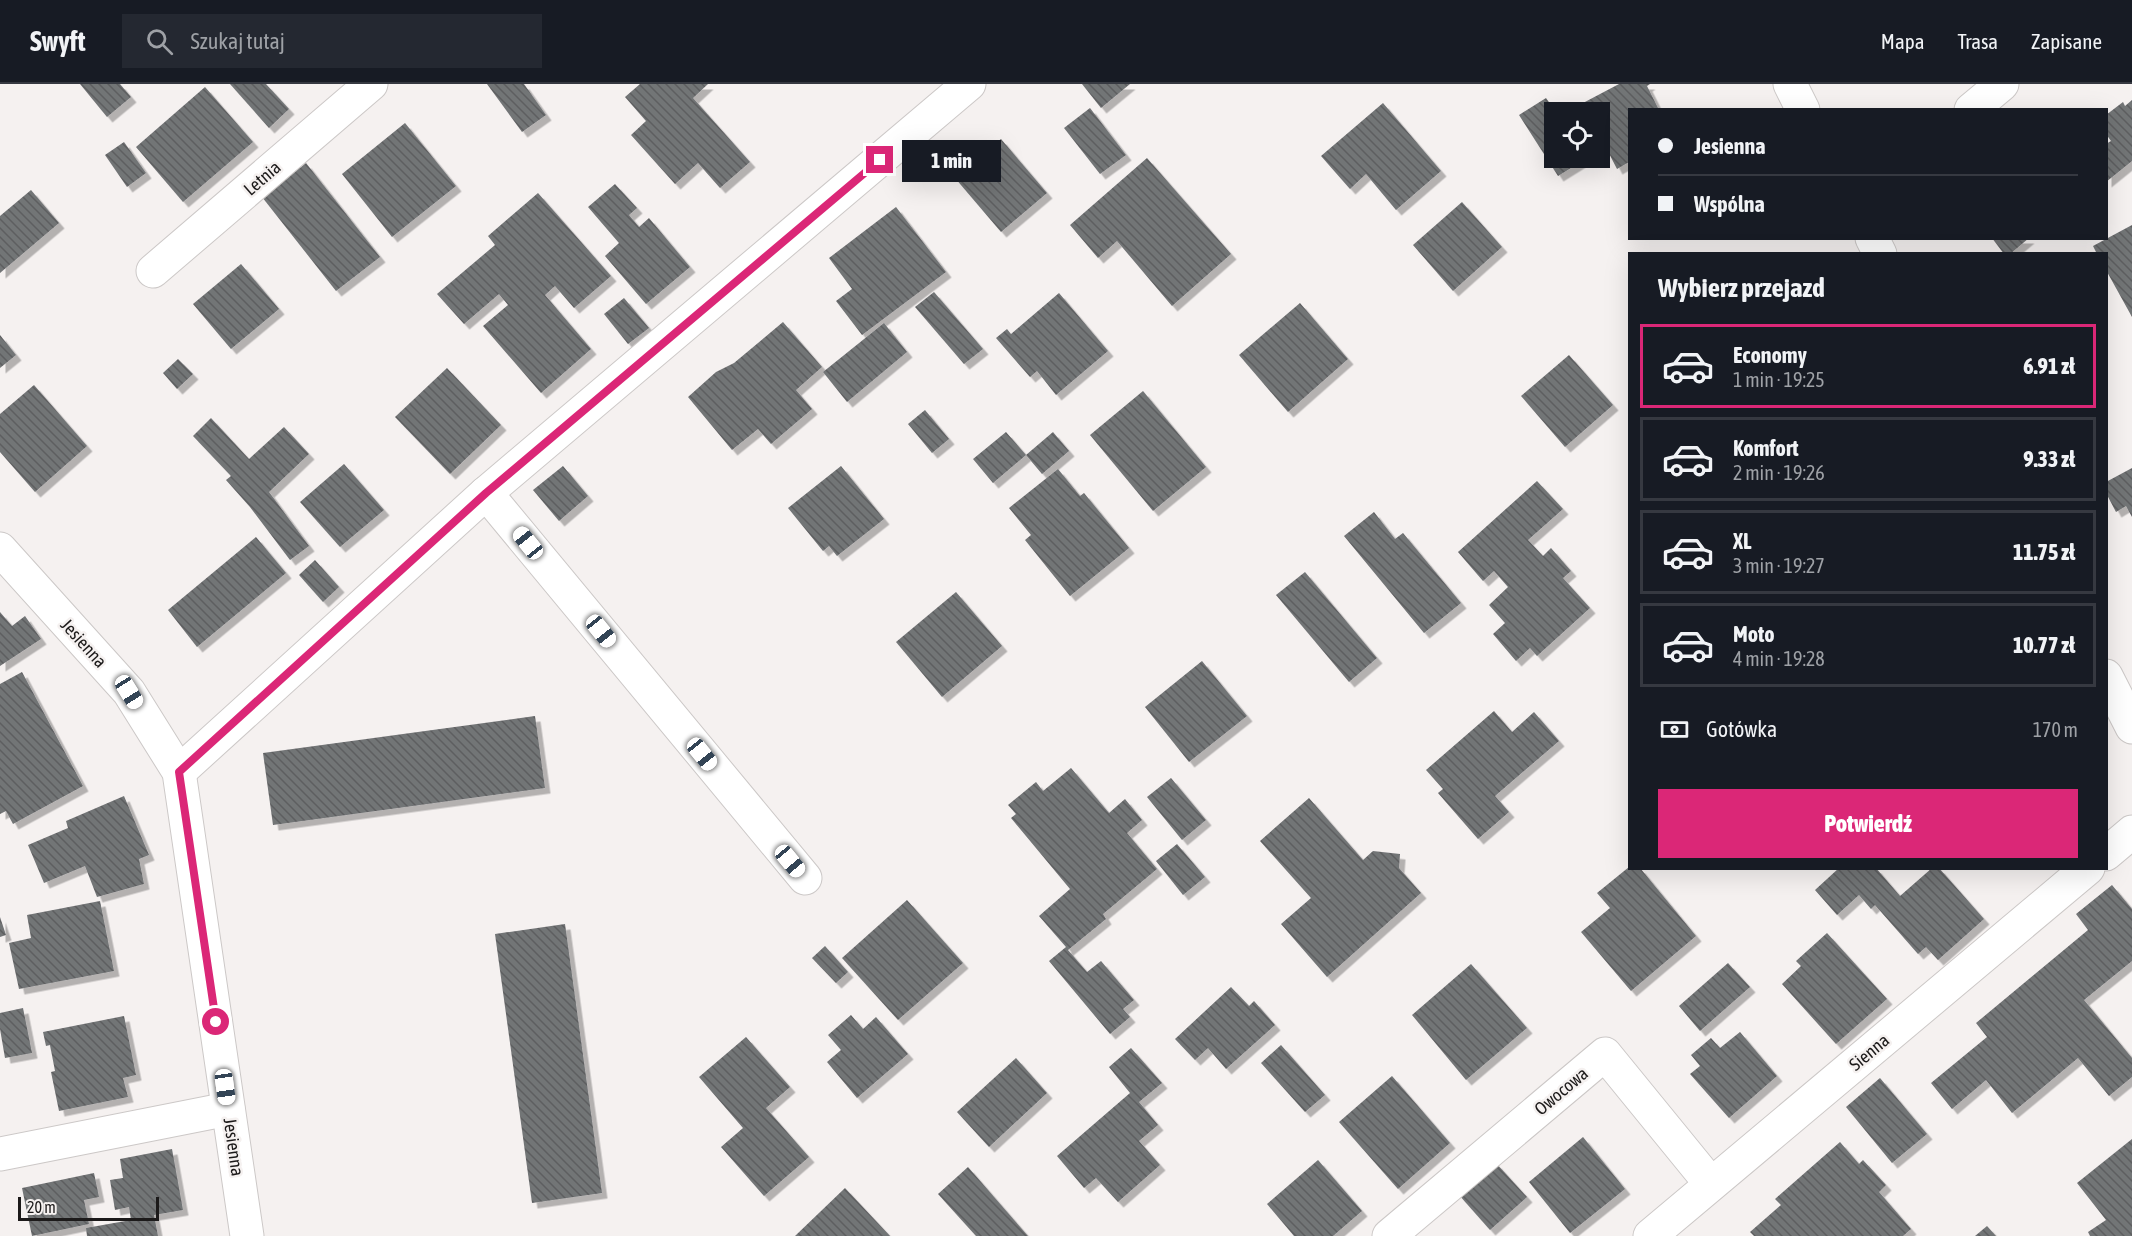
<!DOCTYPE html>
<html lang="pl">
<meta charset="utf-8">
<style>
:root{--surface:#171b24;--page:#242831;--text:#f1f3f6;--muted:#9ea1a6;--line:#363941;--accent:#db2777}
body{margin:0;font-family:"Asap Condensed",sans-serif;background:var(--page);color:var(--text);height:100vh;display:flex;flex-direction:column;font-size:22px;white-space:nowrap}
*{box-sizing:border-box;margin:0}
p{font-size:20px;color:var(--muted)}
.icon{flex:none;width:33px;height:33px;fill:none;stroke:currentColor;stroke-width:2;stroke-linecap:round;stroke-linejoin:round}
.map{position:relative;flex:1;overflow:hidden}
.drawer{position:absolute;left:1628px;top:168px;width:480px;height:618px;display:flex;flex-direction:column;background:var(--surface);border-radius:0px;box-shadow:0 6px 24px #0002}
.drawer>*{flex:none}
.hud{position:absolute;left:1628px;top:24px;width:480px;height:132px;border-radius:0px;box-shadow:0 6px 24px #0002;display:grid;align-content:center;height:132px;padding:0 30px;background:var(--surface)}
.controls{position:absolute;left:1544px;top:18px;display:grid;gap:12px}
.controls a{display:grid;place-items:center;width:66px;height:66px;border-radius:0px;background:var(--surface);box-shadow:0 6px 24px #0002;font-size:30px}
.scale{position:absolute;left:18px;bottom:15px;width:141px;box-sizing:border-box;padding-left:6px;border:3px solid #1c1a1a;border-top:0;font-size:16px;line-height:21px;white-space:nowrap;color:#1c1a1a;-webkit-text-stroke:4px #f5f1f0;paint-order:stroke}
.end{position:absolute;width:27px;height:27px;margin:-14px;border:8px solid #db2777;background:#fff;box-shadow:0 0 0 3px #fff}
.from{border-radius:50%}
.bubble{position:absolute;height:42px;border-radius:0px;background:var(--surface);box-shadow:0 6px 24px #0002;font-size:20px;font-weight:800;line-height:42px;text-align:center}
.car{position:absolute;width:18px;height:36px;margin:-18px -9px;border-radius:8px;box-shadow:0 0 4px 2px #0007;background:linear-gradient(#fff 24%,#345 0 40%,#fff 0 76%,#345 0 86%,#fff 0)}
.hud b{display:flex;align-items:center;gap:21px;height:57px;font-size:22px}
.hud b+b{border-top:2px solid var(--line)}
.hud i{width:15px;height:15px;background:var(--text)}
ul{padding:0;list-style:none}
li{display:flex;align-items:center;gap:18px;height:84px;margin:0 12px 9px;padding:0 18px;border:3px solid var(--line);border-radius:0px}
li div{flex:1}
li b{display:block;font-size:22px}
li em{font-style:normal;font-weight:800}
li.active{border-color:var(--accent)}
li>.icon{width:54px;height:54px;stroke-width:1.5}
h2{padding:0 30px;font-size:27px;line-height:72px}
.pay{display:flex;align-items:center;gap:15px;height:66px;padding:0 30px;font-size:22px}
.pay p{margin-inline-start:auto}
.action{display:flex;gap:12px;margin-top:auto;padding:12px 30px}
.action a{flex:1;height:69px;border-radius:0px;background:var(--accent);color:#fff;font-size:24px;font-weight:800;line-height:69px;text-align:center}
header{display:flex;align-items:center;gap:36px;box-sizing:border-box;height:84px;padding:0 30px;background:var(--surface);border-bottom:2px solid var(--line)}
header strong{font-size:28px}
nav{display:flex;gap:33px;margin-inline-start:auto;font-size:21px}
.search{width:420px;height:54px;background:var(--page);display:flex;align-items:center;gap:15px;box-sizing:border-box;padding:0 21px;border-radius:0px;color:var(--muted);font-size:22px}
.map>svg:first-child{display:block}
</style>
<header>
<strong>Swyft</strong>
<div class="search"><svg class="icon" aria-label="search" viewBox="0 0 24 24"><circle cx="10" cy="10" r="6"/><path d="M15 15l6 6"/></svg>Szukaj tutaj</div>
<nav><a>Mapa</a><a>Trasa</a><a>Zapisane</a></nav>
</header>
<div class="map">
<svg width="2132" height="1152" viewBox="0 0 2132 1152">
<defs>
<pattern id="building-back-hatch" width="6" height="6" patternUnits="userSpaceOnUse" patternTransform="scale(1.5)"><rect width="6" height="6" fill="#727476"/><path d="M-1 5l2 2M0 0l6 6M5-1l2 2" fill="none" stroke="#5d5e60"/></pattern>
<filter id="shadow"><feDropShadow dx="5.5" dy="5.5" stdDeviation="0" flood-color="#0004"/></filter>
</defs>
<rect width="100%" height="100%" fill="#f5f1f0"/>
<g fill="url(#building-back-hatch)" filter="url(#shadow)">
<path d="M80 0H120L131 13 107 33Z"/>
<path d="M230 0H266L289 25 269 44Z"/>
<path d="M487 0H524L546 31 522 48Z"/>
<path d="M640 0H708L693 14 750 78 720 104 698 79 675 100 631 51 646 37 625 13Z"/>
<path d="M1082 0H1130L1101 24Z"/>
<path d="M1619 0H1650L1647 2 1659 26H1629V78L1617 85 1599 50V28H1588L1583 19Z"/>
<path d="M205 3 253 58 183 118 136 63Z"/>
<path d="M1546 14 1556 28H1554V74H1587L1558 92 1519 31Z"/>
<path d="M2132 16V77L2106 98V60L2111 57 2106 50V31L2123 18 2125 22Z"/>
<path d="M1383 19 1441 87 1396 126 1366 90 1350 105 1321 72Z"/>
<path d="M1090 24 1126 71 1100 90 1064 44Z"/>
<path d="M405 39 456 102 392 153 342 90Z"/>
<path d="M1001 55 1047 109 1001 148 955 94Z"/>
<path d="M124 58 146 89 127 103 105 71Z"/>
<path d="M1147 74 1231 170 1172 222 1117 157 1098 174 1070 141Z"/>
<path d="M306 79 380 173 336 207 262 113Z"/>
<path d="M615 100 637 124 629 131 639 143 649 134 690 183 646 220 605 172 619 159 588 123Z"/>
<path d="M31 106 59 139 0 189V132Z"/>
<path d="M538 109 611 192 574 224 555 202 545 211 591 265 541 309 483 242 508 221 499 210 464 240 437 210 495 161 488 152Z"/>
<path d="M1462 118 1502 163 1453 207 1413 161Z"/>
<path d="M896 123 946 188 862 251 836 217 852 205 829 174Z"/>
<path d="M2132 141V233L2106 186V170H2097L2093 162Z"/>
<path d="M1992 154H2029L2010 170H2004Z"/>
<path d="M241 180 279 225 231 265 193 220Z"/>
<path d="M934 208 983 265 964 280 915 223Z"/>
<path d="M1059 209 1108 267 1056 311 1037 287 1030 293 996 254 1007 245 1011 250Z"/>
<path d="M624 214 649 244 628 260 604 230Z"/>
<path d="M1300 219 1348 275 1288 328 1239 271Z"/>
<path d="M783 238 822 283 796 306 812 325 771 360 758 345 732 366 688 313 716 288 734 279Z"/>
<path d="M884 239 907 268 847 318 823 288Z"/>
<path d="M0 251 16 271 0 284Z"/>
<path d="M1569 271 1613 321 1565 363 1521 312Z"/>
<path d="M178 275 193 290 177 305 163 289Z"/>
<path d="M447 284 501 341 450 390 395 333Z"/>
<path d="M34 301 87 362 35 408 0 368V330Z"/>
<path d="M1143 307 1206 383 1153 427 1090 351Z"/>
<path d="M925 326 949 355 932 369 908 340Z"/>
<path d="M211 334 249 375 284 343 309 370 269 408 309 462 290 476 250 423 226 396 231 392 193 352Z"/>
<path d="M1006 348 1026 371 1053 348 1069 367 1042 390 1026 371 993 399 973 375Z"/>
<path d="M344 380 384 426 340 463 300 418Z"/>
<path d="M563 382 588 412 559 437 533 406Z"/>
<path d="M841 382 884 435 837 472 829 462 823 467 788 424Z"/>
<path d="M2132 384V433L2126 422 2116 428 2106 409V398Z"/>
<path d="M1058 385 1080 412 1084 409 1129 464 1070 512 1025 456 1031 451 1009 424Z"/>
<path d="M1537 397 1563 425 1528 456 1543 472 1551 464 1571 487 1563 494 1590 524 1537 572 1530 564 1516 577 1493 550 1505 539 1489 521 1508 503 1494 487 1483 497 1458 468Z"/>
<path d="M1374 428 1395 455 1403 449 1461 519 1424 549 1344 452Z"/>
<path d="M256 453 286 489 197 563 168 526Z"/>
<path d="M315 476 339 503 323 518 299 491Z"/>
<path d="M1305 488 1377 574 1349 598 1276 511Z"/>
<path d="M956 508 1002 562 942 613 896 558Z"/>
<path d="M0 528 12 542 25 532 41 555 0 582Z"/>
<path d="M1202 577 1247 632 1189 678 1145 623Z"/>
<path d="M22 588 83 702 13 740 6 727 0 730V600Z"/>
<path d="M1494 627 1512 648 1534 628 1559 657 1495 712 1509 728 1478 755 1438 709 1443 705 1426 686Z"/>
<path d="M535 632 545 704 273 741 263 669Z"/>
<path d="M1071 684 1109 729 1125 715 1142 736 1127 749 1157 785 1103 830 1106 835 1068 866 1087 888 1101 877 1134 916 1123 925 1130 933 1110 950 1049 877 1066 863 1039 832 1070 805 1011 734 1016 730 1008 721 1036 698 1043 707Z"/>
<path d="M1171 694 1206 736 1182 756 1147 713Z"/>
<path d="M124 712 149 771 139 775 144 800 97 813 85 782 44 799 28 761 68 744 66 737Z"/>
<path d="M1309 714 1363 776 1373 767 1400 770 1399 784 1421 809 1327 893 1281 840 1311 814 1260 757Z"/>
<path d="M1177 760 1205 793 1183 811 1156 777Z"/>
<path d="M1629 783V784H1640L1696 852 1631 907 1581 848 1610 824 1597 809Z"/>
<path d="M1839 784H1876L1900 812 1932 784H1939L1984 835 1938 876 1926 863 1918 870 1875 821 1871 825 1859 811 1837 831 1815 806Z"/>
<path d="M2112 801 2132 825V877L2084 916 2132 974V993L2109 1012 2078 974 2012 1029 1986 996 1952 1025 1931 999 1987 953 1976 939 2088 846 2076 830Z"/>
<path d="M907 816 963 879 898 936 842 874Z"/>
<path d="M100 817 114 887 19 905 9 859 31 854 27 831Z"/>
<path d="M0 833 6 851 0 853Z"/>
<path d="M565 840 602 1109 532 1119 495 850Z"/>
<path d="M1827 849 1887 915 1836 960 1782 900 1801 882 1796 877Z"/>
<path d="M825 862 848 888 836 899 812 874Z"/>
<path d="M1728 879 1750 903 1700 947 1679 922Z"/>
<path d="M1471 880 1527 944 1466 996 1412 931Z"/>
<path d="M1231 903 1249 922 1254 917 1275 941 1226 985 1208 964 1195 976 1175 955Z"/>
<path d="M23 924 32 969 5 974 0 945V929Z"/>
<path d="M851 931 863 945 876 933 908 970 857 1014 827 978 841 966 828 951Z"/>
<path d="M124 932 136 991 123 994 128 1013 59 1027 51 988 55 987 50 961 46 962 43 948Z"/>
<path d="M1740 948 1777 992 1729 1034 1690 990 1700 982 1691 971 1711 954 1720 964Z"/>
<path d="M746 953 790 1003 766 1024 809 1073 764 1112 721 1063 743 1044 699 993Z"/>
<path d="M1281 961 1325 1011 1305 1028 1261 979Z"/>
<path d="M1131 964 1162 999 1139 1018 1158 1041 1139 1057 1160 1081 1118 1118 1096 1094 1084 1104 1057 1072 1130 1009 1109 983Z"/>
<path d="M1016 974 1047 1009 989 1063 957 1028Z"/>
<path d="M1392 992 1450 1059 1398 1105 1339 1038Z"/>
<path d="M1880 994 1927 1050 1892 1079 1846 1023Z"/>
<path d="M1583 1053 1625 1105 1570 1149 1529 1098Z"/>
<path d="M2132 1055V1152H2090L2088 1148 2106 1136 2077 1099Z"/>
<path d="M1840 1058 1859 1080 1863 1076 1886 1101 1879 1108 1911 1145 1903 1152H1754L1750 1148 1781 1121 1775 1115Z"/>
<path d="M172 1065 183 1126 154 1131 158 1152H87L86 1144 131 1136 129 1123 115 1126 110 1096 123 1094 120 1075Z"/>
<path d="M1318 1076 1362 1127 1333 1152H1294L1267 1120Z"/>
<path d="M1496 1079 1527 1113 1490 1146 1459 1111Z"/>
<path d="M968 1083 1028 1152H976L938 1110Z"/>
<path d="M94 1089 99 1113 84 1116 89 1140 32 1152 22 1104Z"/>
<path d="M845 1104 890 1152H795Z"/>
<path d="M1987 1142 1996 1152H1975Z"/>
</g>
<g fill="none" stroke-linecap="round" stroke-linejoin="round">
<defs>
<g id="minor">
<path d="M1971 26 2002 0"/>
<path d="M153 187 371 0"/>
<path d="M486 409 805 794"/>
<path d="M0 465 129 608 179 688 247 1152"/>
<path d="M179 688 486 409 969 0"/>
<path d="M2106 770 2132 748"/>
<path d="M0 1070 228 1025"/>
<path d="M1389 1152 1605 970 1711 1100"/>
<path d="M1650 1152 2088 784"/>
</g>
<g id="tertiary">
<path d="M1790 0 1803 26"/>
<path d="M1872 154 1880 170"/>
<path d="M2106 592 2132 643"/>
</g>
</defs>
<use href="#minor" stroke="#ccc8c7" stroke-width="35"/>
<use href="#tertiary" stroke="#ccc8c7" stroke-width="35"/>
<use href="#minor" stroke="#fff" stroke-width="33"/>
<use href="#tertiary" stroke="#fff" stroke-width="33"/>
</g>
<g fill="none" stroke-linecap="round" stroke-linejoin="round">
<path stroke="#db2777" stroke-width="8" d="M216 938 179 688 486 409 880 76"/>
</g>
<g text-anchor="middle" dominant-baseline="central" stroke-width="5" stroke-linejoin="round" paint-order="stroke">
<g font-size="18" fill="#1c1a1a" stroke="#f5f1f0">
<text transform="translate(262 94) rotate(-41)">Letnia</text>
<text transform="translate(84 559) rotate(48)">Jesienna</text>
<text transform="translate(1869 968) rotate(-40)">Sienna</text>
<text transform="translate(1561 1007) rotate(-40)">Owocowa</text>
<text transform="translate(234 1063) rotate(82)">Jesienna</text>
</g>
</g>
</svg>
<div class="controls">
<a><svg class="icon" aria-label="locate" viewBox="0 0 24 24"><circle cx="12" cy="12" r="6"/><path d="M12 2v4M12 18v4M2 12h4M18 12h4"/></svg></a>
</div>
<div class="scale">20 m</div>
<i class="end from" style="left:216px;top:938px"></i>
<i class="end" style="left:880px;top:76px"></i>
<div class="bubble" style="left:902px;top:56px;width:99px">1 min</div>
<i class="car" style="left:528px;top:459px;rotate:321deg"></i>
<i class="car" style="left:601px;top:547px;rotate:141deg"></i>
<i class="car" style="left:129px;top:608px;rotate:148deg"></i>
<i class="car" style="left:702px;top:670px;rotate:141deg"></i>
<i class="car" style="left:790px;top:777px;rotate:140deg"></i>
<i class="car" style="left:225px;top:1003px;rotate:172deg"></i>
<div class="hud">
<b><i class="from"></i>Jesienna</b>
<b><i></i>Wspólna</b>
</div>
<section class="drawer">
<h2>Wybierz przejazd</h2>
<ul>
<li class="active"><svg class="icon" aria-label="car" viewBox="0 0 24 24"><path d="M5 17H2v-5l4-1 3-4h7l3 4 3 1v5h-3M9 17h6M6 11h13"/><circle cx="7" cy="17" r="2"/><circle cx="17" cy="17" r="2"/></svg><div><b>Economy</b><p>1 min · 19:25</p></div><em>6.91 zł</em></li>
<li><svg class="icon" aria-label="car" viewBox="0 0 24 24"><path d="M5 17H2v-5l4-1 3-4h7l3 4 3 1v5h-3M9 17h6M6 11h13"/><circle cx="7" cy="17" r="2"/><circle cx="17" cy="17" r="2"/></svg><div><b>Komfort</b><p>2 min · 19:26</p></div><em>9.33 zł</em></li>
<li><svg class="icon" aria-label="car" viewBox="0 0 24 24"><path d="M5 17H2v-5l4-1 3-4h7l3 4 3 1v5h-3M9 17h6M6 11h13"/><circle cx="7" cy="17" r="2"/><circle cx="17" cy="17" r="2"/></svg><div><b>XL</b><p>3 min · 19:27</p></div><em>11.75 zł</em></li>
<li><svg class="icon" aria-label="car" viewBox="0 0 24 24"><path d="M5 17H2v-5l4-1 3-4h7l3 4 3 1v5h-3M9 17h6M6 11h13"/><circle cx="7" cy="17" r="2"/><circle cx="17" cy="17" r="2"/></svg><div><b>Moto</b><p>4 min · 19:28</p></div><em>10.77 zł</em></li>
</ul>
<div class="pay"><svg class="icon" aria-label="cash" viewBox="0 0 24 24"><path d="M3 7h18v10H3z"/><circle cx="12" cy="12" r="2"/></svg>Gotówka<p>170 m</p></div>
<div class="action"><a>Potwierdź</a></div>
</section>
</div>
